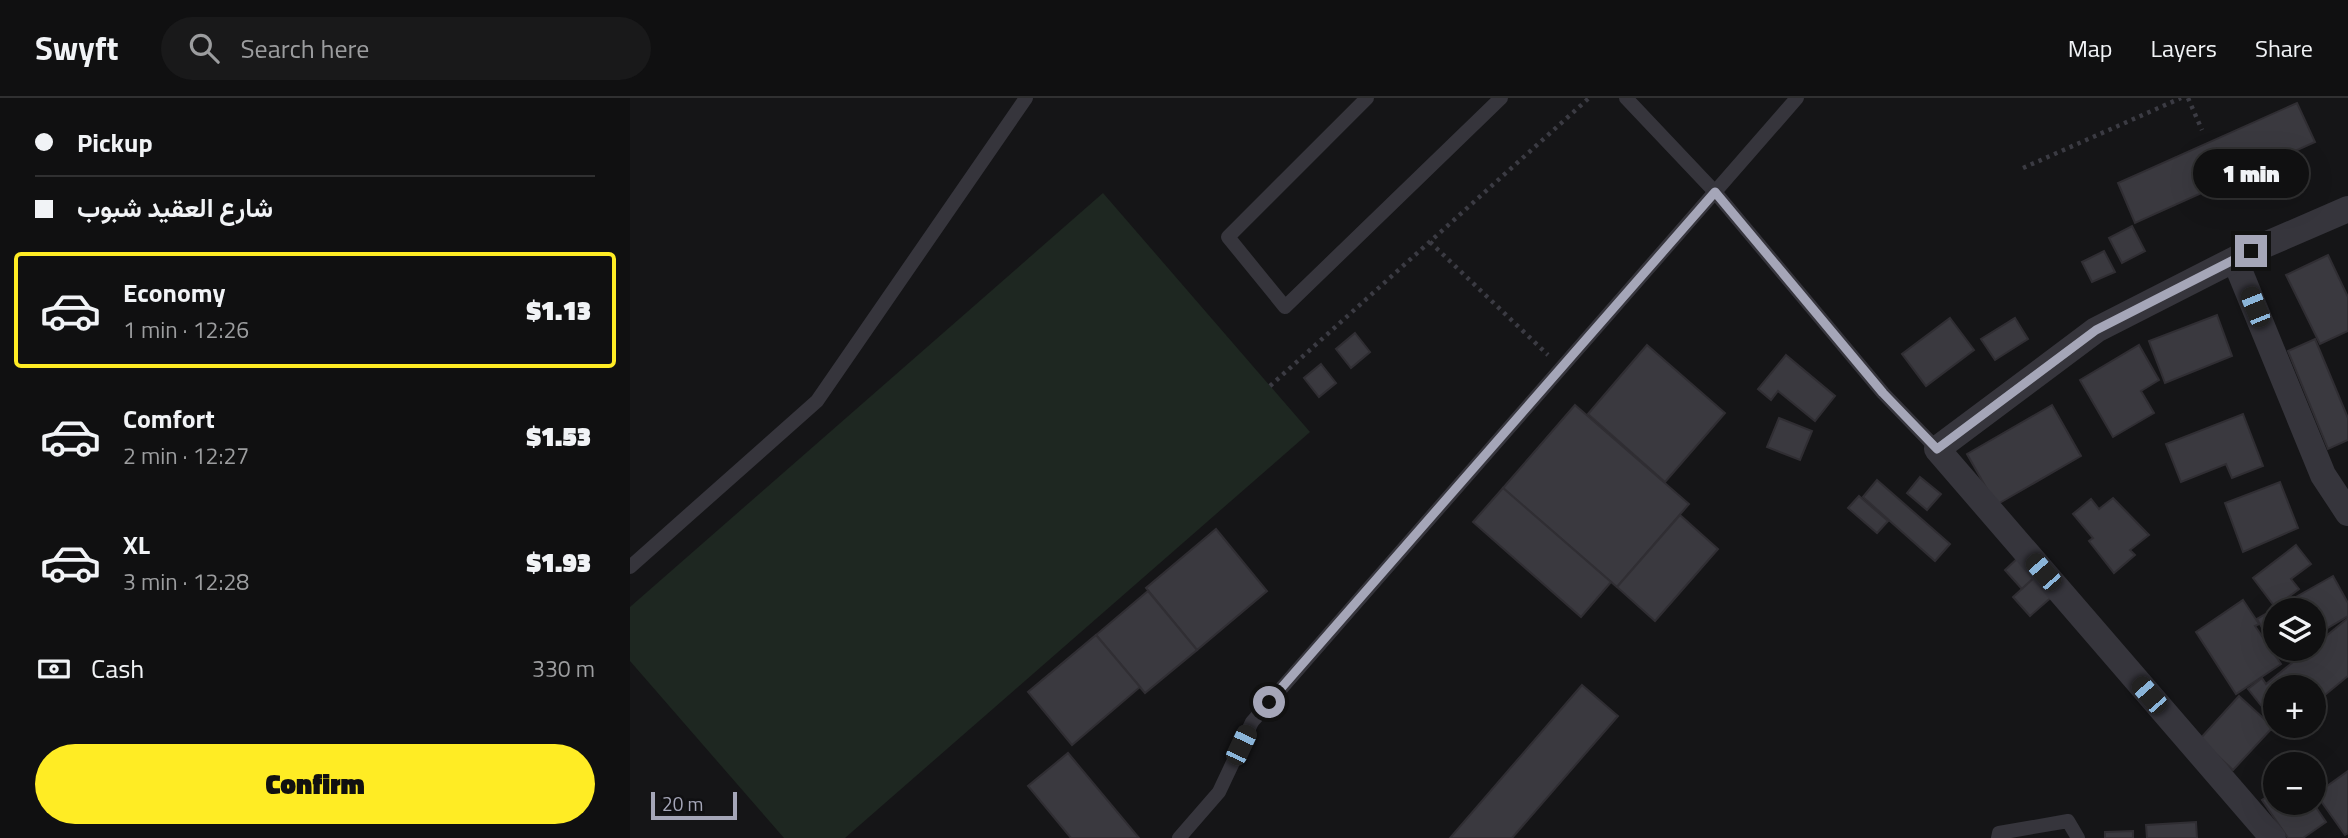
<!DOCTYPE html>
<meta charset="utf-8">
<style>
:root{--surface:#101011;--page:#19191a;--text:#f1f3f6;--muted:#9c9d9f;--line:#303031;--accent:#ffec24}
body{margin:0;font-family:"Titillium Web",Vazirmatn,sans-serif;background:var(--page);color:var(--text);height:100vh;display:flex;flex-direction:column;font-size:26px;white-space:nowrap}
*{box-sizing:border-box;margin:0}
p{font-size:23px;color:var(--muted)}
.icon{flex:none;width:38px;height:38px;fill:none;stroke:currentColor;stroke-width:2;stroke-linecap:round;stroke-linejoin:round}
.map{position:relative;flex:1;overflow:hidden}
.panel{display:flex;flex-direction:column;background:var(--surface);width:630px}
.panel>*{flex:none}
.banner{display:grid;align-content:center;height:154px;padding:0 35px;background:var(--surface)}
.fabs{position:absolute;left:1633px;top:500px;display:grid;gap:14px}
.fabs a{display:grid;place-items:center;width:63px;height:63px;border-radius:50%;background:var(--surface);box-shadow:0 7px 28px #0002,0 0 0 2px var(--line);font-size:35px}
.scale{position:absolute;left:21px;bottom:18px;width:86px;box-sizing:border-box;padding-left:7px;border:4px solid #a5a6b8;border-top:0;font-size:19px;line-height:24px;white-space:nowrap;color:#a5a6b8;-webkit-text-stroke:5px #101012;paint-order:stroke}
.end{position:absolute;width:32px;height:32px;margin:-16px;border:9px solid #a5a6b8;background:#111;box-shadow:0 0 0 4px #111}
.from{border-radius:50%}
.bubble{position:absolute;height:49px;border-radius:24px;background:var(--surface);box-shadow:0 7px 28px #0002,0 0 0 2px var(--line);font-size:23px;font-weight:800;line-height:49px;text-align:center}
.car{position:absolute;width:21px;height:42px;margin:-21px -10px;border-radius:9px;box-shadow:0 0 5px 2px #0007;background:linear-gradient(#222 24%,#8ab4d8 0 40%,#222 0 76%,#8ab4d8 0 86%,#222 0)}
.banner b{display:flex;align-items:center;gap:24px;height:66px;font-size:26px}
.banner b+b{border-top:2px solid var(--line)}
.banner i{width:18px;height:18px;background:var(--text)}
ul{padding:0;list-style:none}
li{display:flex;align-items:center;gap:21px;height:116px;margin:0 14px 10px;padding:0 21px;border:4px solid transparent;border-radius:7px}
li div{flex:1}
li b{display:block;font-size:26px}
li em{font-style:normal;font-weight:800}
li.active{border-color:var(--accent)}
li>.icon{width:63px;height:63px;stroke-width:1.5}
.pay{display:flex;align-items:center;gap:18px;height:77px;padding:0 35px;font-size:26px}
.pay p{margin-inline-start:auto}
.primary-button{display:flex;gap:14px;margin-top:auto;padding:14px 35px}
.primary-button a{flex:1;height:80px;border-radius:42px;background:var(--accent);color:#111;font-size:28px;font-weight:800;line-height:80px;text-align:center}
header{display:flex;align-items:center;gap:42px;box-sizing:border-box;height:98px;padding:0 35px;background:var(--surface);border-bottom:2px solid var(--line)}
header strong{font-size:33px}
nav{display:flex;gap:38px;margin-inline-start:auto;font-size:24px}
.search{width:490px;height:63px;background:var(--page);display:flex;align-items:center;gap:18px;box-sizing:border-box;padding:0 24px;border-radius:38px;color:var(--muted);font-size:26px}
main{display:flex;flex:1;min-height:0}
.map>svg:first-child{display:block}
</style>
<header>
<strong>Swyft</strong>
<div class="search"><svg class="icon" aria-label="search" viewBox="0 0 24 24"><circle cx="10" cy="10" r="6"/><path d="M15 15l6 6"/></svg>Search here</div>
<nav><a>Map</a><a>Layers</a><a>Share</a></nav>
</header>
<main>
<section class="panel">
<div class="banner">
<b><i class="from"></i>Pickup</b>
<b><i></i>شارع العقيد شبوب</b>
</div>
<ul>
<li class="active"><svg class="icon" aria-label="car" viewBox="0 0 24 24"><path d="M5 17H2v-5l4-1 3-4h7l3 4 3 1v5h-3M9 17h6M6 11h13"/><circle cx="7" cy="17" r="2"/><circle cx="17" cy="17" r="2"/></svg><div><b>Economy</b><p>1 min · 12:26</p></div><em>$1.13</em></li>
<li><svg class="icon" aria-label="car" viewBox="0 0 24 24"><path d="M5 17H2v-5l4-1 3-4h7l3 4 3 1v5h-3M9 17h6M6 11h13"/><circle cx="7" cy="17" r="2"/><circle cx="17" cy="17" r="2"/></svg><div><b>Comfort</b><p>2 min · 12:27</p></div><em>$1.53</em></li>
<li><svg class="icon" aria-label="car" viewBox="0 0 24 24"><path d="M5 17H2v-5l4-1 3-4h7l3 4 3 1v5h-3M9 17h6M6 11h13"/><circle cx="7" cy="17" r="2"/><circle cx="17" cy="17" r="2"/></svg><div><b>XL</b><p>3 min · 12:28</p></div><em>$1.93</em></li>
</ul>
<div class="pay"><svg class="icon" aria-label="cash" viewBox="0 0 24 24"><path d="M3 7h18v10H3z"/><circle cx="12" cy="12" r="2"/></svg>Cash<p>330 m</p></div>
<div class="primary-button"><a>Confirm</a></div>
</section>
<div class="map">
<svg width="1718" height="740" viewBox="0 0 1718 740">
<rect width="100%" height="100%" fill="#151517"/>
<path fill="#1e2721" d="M473 95 680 334 215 740H154L0 563V509Z"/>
<g fill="#3a393f" stroke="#302e33" stroke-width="2">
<path d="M1667 5 1685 44 1505 125 1488 85Z"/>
<path d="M1502 128 1515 153 1492 165 1479 140Z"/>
<path d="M1474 153 1485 174 1462 184 1452 164Z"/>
<path d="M1698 157 1718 199V233L1690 246 1656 177Z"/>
<path d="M1587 217 1602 258 1535 285 1519 243Z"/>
<path d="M1320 220 1344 252 1296 288 1272 256Z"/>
<path d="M1385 220 1398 241 1365 262 1351 241Z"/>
<path d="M725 235 740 254 721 270 706 251Z"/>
<path d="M1685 241 1718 320V342L1698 351 1658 253Z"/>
<path d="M1017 247 1095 315 1035 384 958 316Z"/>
<path d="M1509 247 1529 282 1511 293 1524 315 1483 339 1450 282Z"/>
<path d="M1156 257 1205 298 1185 323 1148 293 1141 302 1128 291Z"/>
<path d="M691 266 706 285 689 299 674 280Z"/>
<path d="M945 307 1059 406 987 489 873 390Z"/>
<path d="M1422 307 1451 358 1366 407 1337 356Z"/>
<path d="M1613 316 1633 368 1602 380 1596 366 1551 384 1536 346Z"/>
<path d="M1149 320 1182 333 1170 362 1137 349Z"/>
<path d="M1290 379 1311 396 1297 412 1277 395Z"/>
<path d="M1247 382 1320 446 1305 463 1233 399Z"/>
<path d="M1650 384 1668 430 1613 454 1595 405Z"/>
<path d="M873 390 981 484 951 519 843 424Z"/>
<path d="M1229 398 1258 423 1247 435 1218 410Z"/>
<path d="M1483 400 1519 437 1500 452 1505 457 1484 475 1459 443 1463 440 1443 416 1461 401 1469 411Z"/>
<path d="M1050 417 1088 451 1025 523 987 489Z"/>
<path d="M586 431 637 493 567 552 516 490Z"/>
<path d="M1666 447 1681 466 1661 481 1669 491 1645 509 1623 480Z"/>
<path d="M1390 458 1407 477 1392 491 1375 472Z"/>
<path d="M1406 478 1424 497 1400 518 1383 499Z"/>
<path d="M1703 478 1718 505V518L1684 538V513H1645V551H1660L1648 558 1627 521Z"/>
<path d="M518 493 567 552 515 595 466 537Z"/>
<path d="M1613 502 1629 526 1625 528 1651 566 1606 596 1566 534Z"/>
<path d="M1718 520V578L1684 606V590H1645V625L1618 591 1632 580 1636 586 1679 551H1684V548Z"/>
<path d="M466 537 510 589 442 647 398 594Z"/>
<path d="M952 587 988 618 882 740H820Z"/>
<path d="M1609 598 1643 629 1603 672 1570 641Z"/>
<path d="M438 655 509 740H441L398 688Z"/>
<path d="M1718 673V735L1715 737 1686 696Z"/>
<path d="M1645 693V705H1683L1696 724 1673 740H1658L1632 702Z"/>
<path d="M1566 724 1567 740H1517L1516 727Z"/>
<path d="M1503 733V740H1475V734Z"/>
</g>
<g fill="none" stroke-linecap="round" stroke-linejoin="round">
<g stroke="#3b3b43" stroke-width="4.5" stroke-dasharray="3.5 5" stroke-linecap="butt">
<path d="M1558 0 1572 32"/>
<path d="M1393 70 1551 0"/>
<path d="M800 144 918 257"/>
<path d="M640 288 959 0"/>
</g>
<g stroke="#36353c" stroke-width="14">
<path d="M737 0 598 139 655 209 871 0"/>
<path d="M996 0 1085 94 1253 295 1307 351"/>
<path d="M0 469 187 303 396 0"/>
<path d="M549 740 589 694 622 624 1167 0"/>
<path d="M1368 740 1369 735 1438 723 1448 740"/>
</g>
<g stroke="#36353c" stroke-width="26">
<path d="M1605 162 1693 377 1718 415"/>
<path d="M1643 740 1307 351 1466 232 1621 153 1718 111"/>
</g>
</g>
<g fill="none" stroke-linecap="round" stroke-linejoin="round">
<path stroke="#a5a6b8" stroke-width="9" d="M639 604 1085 94 1253 295 1307 351 1466 232 1621 153"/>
</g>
</svg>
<div class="fabs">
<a><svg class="icon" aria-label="layers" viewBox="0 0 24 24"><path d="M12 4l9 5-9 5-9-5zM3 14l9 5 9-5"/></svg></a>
<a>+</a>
<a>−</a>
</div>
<div class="scale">20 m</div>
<i class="end from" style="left:639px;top:604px"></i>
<i class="end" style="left:1621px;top:153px"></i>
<div class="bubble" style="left:1563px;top:51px;width:116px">1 min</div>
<i class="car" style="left:1625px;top:209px;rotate:338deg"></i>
<i class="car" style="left:1413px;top:474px;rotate:319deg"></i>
<i class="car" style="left:1519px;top:597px;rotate:319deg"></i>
<i class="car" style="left:611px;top:647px;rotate:25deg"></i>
</div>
</main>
